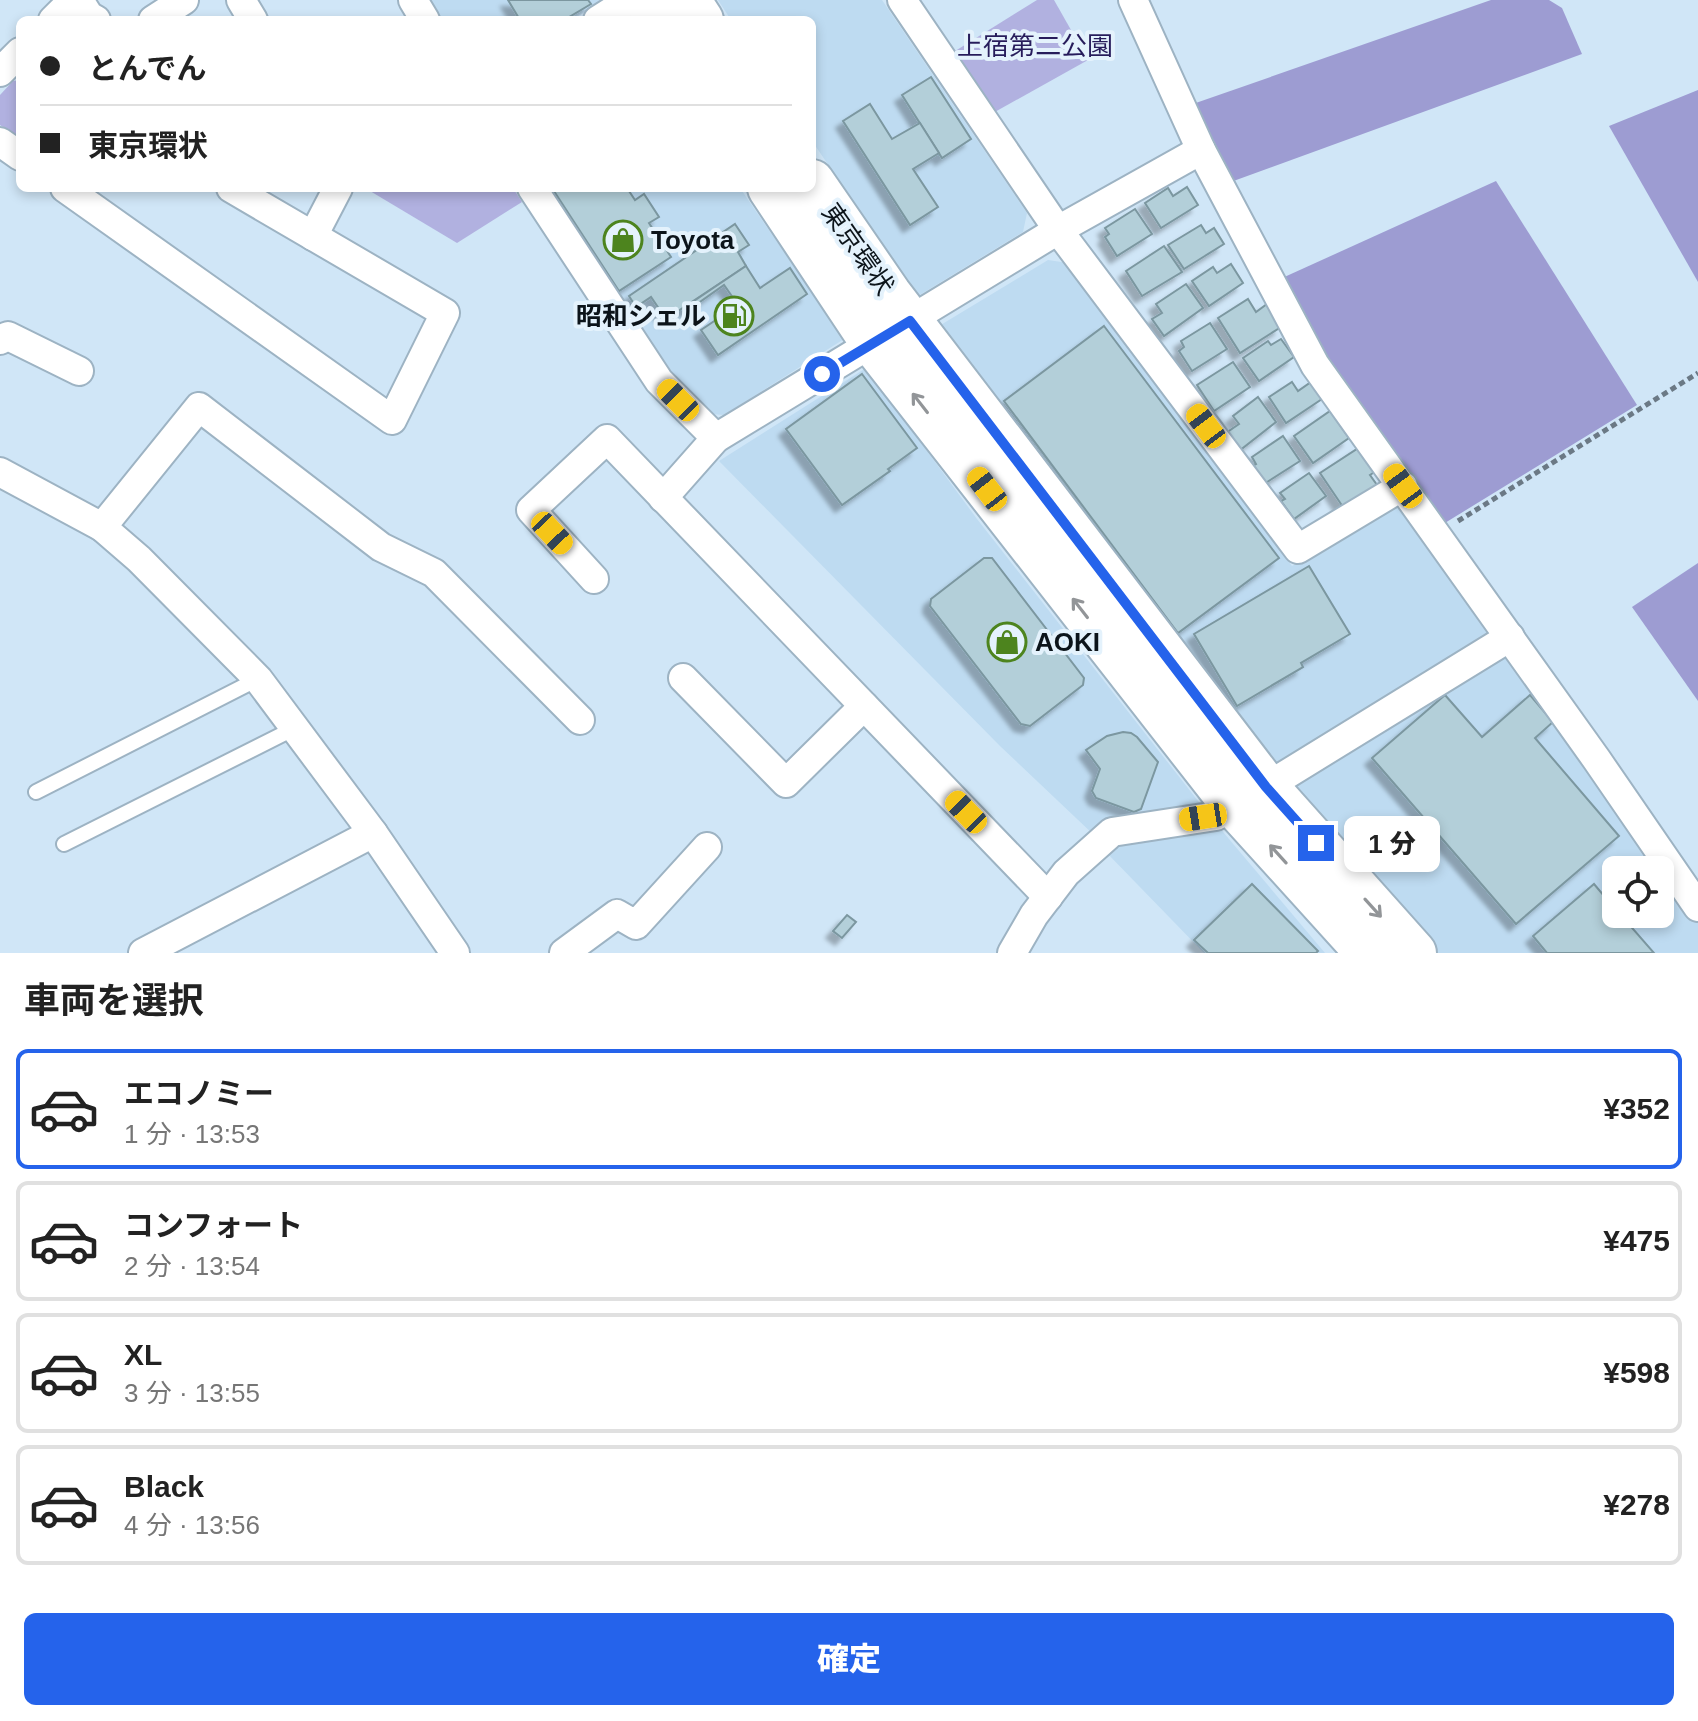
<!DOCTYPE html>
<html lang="ja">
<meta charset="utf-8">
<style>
:root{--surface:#fff;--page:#f2f2f2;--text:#222;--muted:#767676;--line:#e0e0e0;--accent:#2563eb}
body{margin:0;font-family:Arial,"Noto Sans JP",sans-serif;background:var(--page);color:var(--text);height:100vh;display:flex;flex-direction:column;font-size:30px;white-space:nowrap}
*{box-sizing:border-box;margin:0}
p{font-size:26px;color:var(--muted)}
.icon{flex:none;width:44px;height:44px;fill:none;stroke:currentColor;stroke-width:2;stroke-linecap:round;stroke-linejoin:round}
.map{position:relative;height:953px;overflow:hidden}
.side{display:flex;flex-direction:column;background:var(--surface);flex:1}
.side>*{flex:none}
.hud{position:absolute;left:16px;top:16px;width:800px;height:176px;border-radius:12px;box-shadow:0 4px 12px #0003;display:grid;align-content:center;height:176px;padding:0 24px;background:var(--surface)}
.buttons{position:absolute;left:1602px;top:856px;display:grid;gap:16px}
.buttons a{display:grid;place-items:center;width:72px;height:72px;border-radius:12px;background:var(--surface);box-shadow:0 4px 12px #0003;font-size:40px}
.end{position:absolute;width:36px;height:36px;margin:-18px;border:10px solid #2563eb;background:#fff;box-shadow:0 0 0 4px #fff}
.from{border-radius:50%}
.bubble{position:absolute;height:56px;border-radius:12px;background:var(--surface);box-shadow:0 4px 12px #0003;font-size:26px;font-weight:800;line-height:56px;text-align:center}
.car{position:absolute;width:24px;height:48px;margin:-24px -12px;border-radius:10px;box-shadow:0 0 6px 2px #0007;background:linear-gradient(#f5c518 24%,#345 0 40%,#f5c518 0 76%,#345 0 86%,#f5c518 0)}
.hud b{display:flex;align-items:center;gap:28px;height:76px;font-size:30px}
.hud b+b{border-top:2px solid var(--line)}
.hud i{width:20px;height:20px;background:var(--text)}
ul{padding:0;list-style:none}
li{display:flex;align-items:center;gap:24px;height:120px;margin:0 16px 12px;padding:0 8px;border:4px solid var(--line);border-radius:12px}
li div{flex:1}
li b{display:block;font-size:30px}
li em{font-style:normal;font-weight:800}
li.active{border-color:var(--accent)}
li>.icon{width:72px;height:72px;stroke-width:1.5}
h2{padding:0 24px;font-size:36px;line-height:96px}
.action{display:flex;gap:16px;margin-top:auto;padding:16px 24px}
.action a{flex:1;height:92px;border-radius:12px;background:var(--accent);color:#fff;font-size:32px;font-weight:800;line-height:92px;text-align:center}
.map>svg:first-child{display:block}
</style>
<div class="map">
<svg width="1698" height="953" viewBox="0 0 1698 953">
<defs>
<filter id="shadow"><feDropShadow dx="-7" dy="7" stdDeviation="2" flood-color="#0004"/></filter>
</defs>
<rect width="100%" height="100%" fill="#d0e6f7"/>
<g fill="#bedbf1" fill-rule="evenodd">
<path d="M430 0H604L572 20H442Z"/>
<path d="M718 0H882L1027 213 1023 232 918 296 812 141V20H731Z"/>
<path d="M548 188H740L844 339 724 415 711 414 678 381Z"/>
<path d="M1048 260 1068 263 1292 566 1405 500 1499 634 1280 767 1175 636 939 326Z"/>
<path d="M866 368 977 519 1202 806 1095 836 1000 746 719 461Z"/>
<path d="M1507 646 1698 922V953H1438L1288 776ZM1616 870H1660V914H1616Z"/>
<path d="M1218 826 1325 953H1204L1104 850 1116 840Z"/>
</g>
<g fill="#b1b1e0">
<path d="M1037 0H1054L1088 60 993 113 952 53Z"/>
<path d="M20 80V139L0 125V95L13 81Z"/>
<path d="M365 188H513L522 202 457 243Z"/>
</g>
<g fill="#9d9cd2">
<path d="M1491 0H1549L1562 8 1582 54 1228 183 1190 105Z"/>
<path d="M1698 90V282L1609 126Z"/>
<path d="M1496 181 1637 405 1440 526 1322 355 1280 279Z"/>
<path d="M1698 563V701L1632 607Z"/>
</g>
<g fill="#b3cfd9" stroke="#7b97a0" stroke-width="2" filter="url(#shadow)">
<path d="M508 0H588L591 4 564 20H520Z"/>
<path d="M931 77 971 139 942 158 902 95Z"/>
<path d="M870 104 892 139 920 123 939 153 913 169 938 207 910 225 843 121Z"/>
<path d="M1187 187 1198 205 1161 228 1145 203 1168 188 1173 196Z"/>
<path d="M552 188H627L635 200 644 194 659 217 649 223 671 257 619 291Z"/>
<path d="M1135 209 1152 234 1117 256 1105 237 1109 234 1105 228Z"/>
<path d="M735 224 749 245 738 252 746 266 666 319 651 297 636 307 629 296Z"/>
<path d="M1201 225 1206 233 1214 228 1224 244 1184 269 1168 245Z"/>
<path d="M1164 246 1182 272 1142 296 1126 271Z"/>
<path d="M1231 264 1243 283 1209 306 1192 281 1213 267 1217 273Z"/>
<path d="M746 266 760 288 790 268 807 294 718 355 701 330 738 305 724 285 687 311 685 307Z"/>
<path d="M1186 284 1203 308 1164 336 1152 319 1162 313 1156 304Z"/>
<path d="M1248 299 1256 312 1267 304 1281 327 1240 353 1218 318Z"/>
<path d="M1210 323 1227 349 1192 371 1179 351 1184 347 1181 341Z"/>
<path d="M1104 326 1279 558 1178 633 1004 401Z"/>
<path d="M1281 339 1294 357 1259 381 1243 358 1268 341 1271 345Z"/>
<path d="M1233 362 1250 387 1214 411 1197 385Z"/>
<path d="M862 374 917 448 888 469 890 471 842 505 786 429Z"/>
<path d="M1292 382 1298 391 1311 382 1322 399 1286 423 1269 397Z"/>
<path d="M1258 397 1276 422 1239 451 1226 433 1239 424 1233 416Z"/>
<path d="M1330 411 1349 438 1313 463 1294 436Z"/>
<path d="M1283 436 1300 461 1264 484 1252 466 1256 464 1252 457Z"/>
<path d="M1360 447 1376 471 1370 475 1377 485 1343 507 1320 473Z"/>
<path d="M1309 473 1326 496 1294 519 1281 501 1285 499 1280 493Z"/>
<path d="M984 558H992L1084 678 1083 685 1030 726 1021 724 930 606 931 599Z"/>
<path d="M1309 566 1350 634 1301 663 1303 667 1237 706 1194 634Z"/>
<path d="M1445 695 1482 737 1530 695 1553 722 1535 738 1619 836 1516 924 1372 758Z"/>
<path d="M1123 732 1131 733 1137 737 1158 762 1141 809 1134 812 1096 798 1092 791 1100 769 1086 750 1107 736Z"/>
<path d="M1252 884 1318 951 1316 953H1208L1194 940Z"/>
<path d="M1594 884 1616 910V914H1620L1654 953H1547L1533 936Z"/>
<path d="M847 915 856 922 842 938 833 931Z"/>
</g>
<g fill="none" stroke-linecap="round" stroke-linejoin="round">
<defs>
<g id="service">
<path d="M36 792 258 679"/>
<path d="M64 844 295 728"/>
</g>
<g id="minor">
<path d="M79 0 89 16 96 20"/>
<path d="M241 0 253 20"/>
<path d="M413 0 425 20"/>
<path d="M902 0 1058 230 1298 549 1403 486"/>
<path d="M1133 0 1201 150 1315 365 1597 760 1698 907"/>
<path d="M53 20 73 0"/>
<path d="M153 20 184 0"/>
<path d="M598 20 630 0"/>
<path d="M0 72 20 52"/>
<path d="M0 142 20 156"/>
<path d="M65 188 392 420 445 313 231 188"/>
<path d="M532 188 659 381 716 438"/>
<path d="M313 236 338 188"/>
<path d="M0 340 8 336 79 371"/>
<path d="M0 472 102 527 139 559 258 679 373 833 455 953"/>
<path d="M663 498 716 438 1058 230 1201 150"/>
<path d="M102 527 199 407 381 547 434 573 580 720"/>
<path d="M594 579 531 510 607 439 1048 897"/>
<path d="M683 678 786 783 864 706"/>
<path d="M1266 787 1510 637"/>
<path d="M143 953 373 833"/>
<path d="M564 953 617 914 636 925 707 847"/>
<path d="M1012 953 1034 915 1066 873 1112 832 1216 816 1233 804"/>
</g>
<g id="trunk">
<path d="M646 0 659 20"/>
<path d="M688 0 701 20"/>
<path d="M812 182 889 294 1266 787 1414 953"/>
<path d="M770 188 873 343 1233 804 1368 953"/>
</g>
</defs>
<use href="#service" stroke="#9db3c3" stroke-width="18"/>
<use href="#minor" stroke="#9db3c3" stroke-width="32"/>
<use href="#trunk" stroke="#9db3c3" stroke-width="48"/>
<path stroke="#6b7985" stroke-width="5" stroke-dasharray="6 4" stroke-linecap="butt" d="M1458 521 1698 373"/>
<use href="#service" stroke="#fff" stroke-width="14"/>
<use href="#minor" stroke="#fff" stroke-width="28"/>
<use href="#trunk" stroke="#fff" stroke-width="44"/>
</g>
<defs><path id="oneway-shaft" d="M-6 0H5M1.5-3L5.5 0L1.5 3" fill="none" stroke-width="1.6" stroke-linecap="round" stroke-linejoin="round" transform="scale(2)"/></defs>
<g stroke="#929598">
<use href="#oneway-shaft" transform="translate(920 403) rotate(-128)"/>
<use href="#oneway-shaft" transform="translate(1080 608) rotate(-128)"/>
<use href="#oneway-shaft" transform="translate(1278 854) rotate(-132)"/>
<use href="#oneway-shaft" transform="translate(1373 908) rotate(48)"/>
</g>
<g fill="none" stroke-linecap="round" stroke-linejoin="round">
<path stroke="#2563eb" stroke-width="10" d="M822 374 910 321 1266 787 1316 843"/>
</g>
<defs>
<symbol id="shop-ring" viewBox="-11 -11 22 22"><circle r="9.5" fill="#e4f2fc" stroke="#4d841e" stroke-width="1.5"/><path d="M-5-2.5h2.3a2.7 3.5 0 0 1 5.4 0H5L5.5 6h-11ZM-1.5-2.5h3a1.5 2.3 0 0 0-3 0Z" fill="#4d841e"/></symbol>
<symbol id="fuel-ring" viewBox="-11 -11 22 22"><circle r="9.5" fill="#e4f2fc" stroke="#4d841e" stroke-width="1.5"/><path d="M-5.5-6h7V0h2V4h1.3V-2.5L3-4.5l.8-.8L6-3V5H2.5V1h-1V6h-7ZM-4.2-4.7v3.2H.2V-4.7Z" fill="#4d841e"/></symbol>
</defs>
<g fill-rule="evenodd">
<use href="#shop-ring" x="601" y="218" width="44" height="44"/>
<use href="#fuel-ring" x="712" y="294" width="44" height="44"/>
<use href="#shop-ring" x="985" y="620" width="44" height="44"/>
</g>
<g text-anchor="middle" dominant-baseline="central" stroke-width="8" stroke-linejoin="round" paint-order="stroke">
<g font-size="26" fill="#271c5b" stroke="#e4f2fc">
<text x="1035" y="46">上宿第二公園</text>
</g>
<g font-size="26" font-weight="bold" fill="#0c141a" stroke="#e4f2fc" text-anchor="start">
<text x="651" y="240">Toyota</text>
<text x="706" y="316" text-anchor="end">昭和シェル</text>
<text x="1035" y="642">AOKI</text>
</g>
<g font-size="26" fill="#0c141a" stroke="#e4f2fc">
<text transform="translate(858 249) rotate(55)">東京環状</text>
</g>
</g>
</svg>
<div class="buttons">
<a><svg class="icon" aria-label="locate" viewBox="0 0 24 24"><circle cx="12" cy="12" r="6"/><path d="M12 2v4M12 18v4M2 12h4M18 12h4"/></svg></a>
</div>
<i class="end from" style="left:822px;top:374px"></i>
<i class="end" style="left:1316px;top:843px"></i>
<div class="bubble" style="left:1344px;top:816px;width:96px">1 分</div>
<i class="car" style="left:678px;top:400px;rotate:315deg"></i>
<i class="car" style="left:1206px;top:426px;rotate:323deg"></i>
<i class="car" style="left:1403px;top:486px;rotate:324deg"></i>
<i class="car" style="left:987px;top:489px;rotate:322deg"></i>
<i class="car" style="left:552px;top:533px;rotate:137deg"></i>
<i class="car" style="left:966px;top:812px;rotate:316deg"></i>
<i class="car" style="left:1203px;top:817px;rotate:261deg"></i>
<div class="hud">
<b><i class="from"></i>とんでん</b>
<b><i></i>東京環状</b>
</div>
</div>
<section class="side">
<h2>車両を選択</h2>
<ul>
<li class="active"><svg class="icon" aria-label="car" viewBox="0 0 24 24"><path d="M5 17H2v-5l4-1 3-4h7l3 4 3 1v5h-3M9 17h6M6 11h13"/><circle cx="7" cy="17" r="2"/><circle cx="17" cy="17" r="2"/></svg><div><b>エコノミー</b><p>1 分 · 13:53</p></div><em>¥352</em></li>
<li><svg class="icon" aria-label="car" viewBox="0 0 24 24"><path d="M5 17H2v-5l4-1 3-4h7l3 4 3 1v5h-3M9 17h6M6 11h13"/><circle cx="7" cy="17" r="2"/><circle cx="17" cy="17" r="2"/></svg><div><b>コンフォート</b><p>2 分 · 13:54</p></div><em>¥475</em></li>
<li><svg class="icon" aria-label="car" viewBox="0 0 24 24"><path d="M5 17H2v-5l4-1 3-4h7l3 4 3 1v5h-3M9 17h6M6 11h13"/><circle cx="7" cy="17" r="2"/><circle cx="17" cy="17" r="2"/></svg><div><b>XL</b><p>3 分 · 13:55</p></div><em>¥598</em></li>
<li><svg class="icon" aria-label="car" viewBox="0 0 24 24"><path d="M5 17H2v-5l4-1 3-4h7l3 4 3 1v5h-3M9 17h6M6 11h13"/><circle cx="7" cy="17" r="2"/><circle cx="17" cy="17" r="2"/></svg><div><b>Black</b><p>4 分 · 13:56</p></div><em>¥278</em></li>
</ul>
<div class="action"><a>確定</a></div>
</section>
